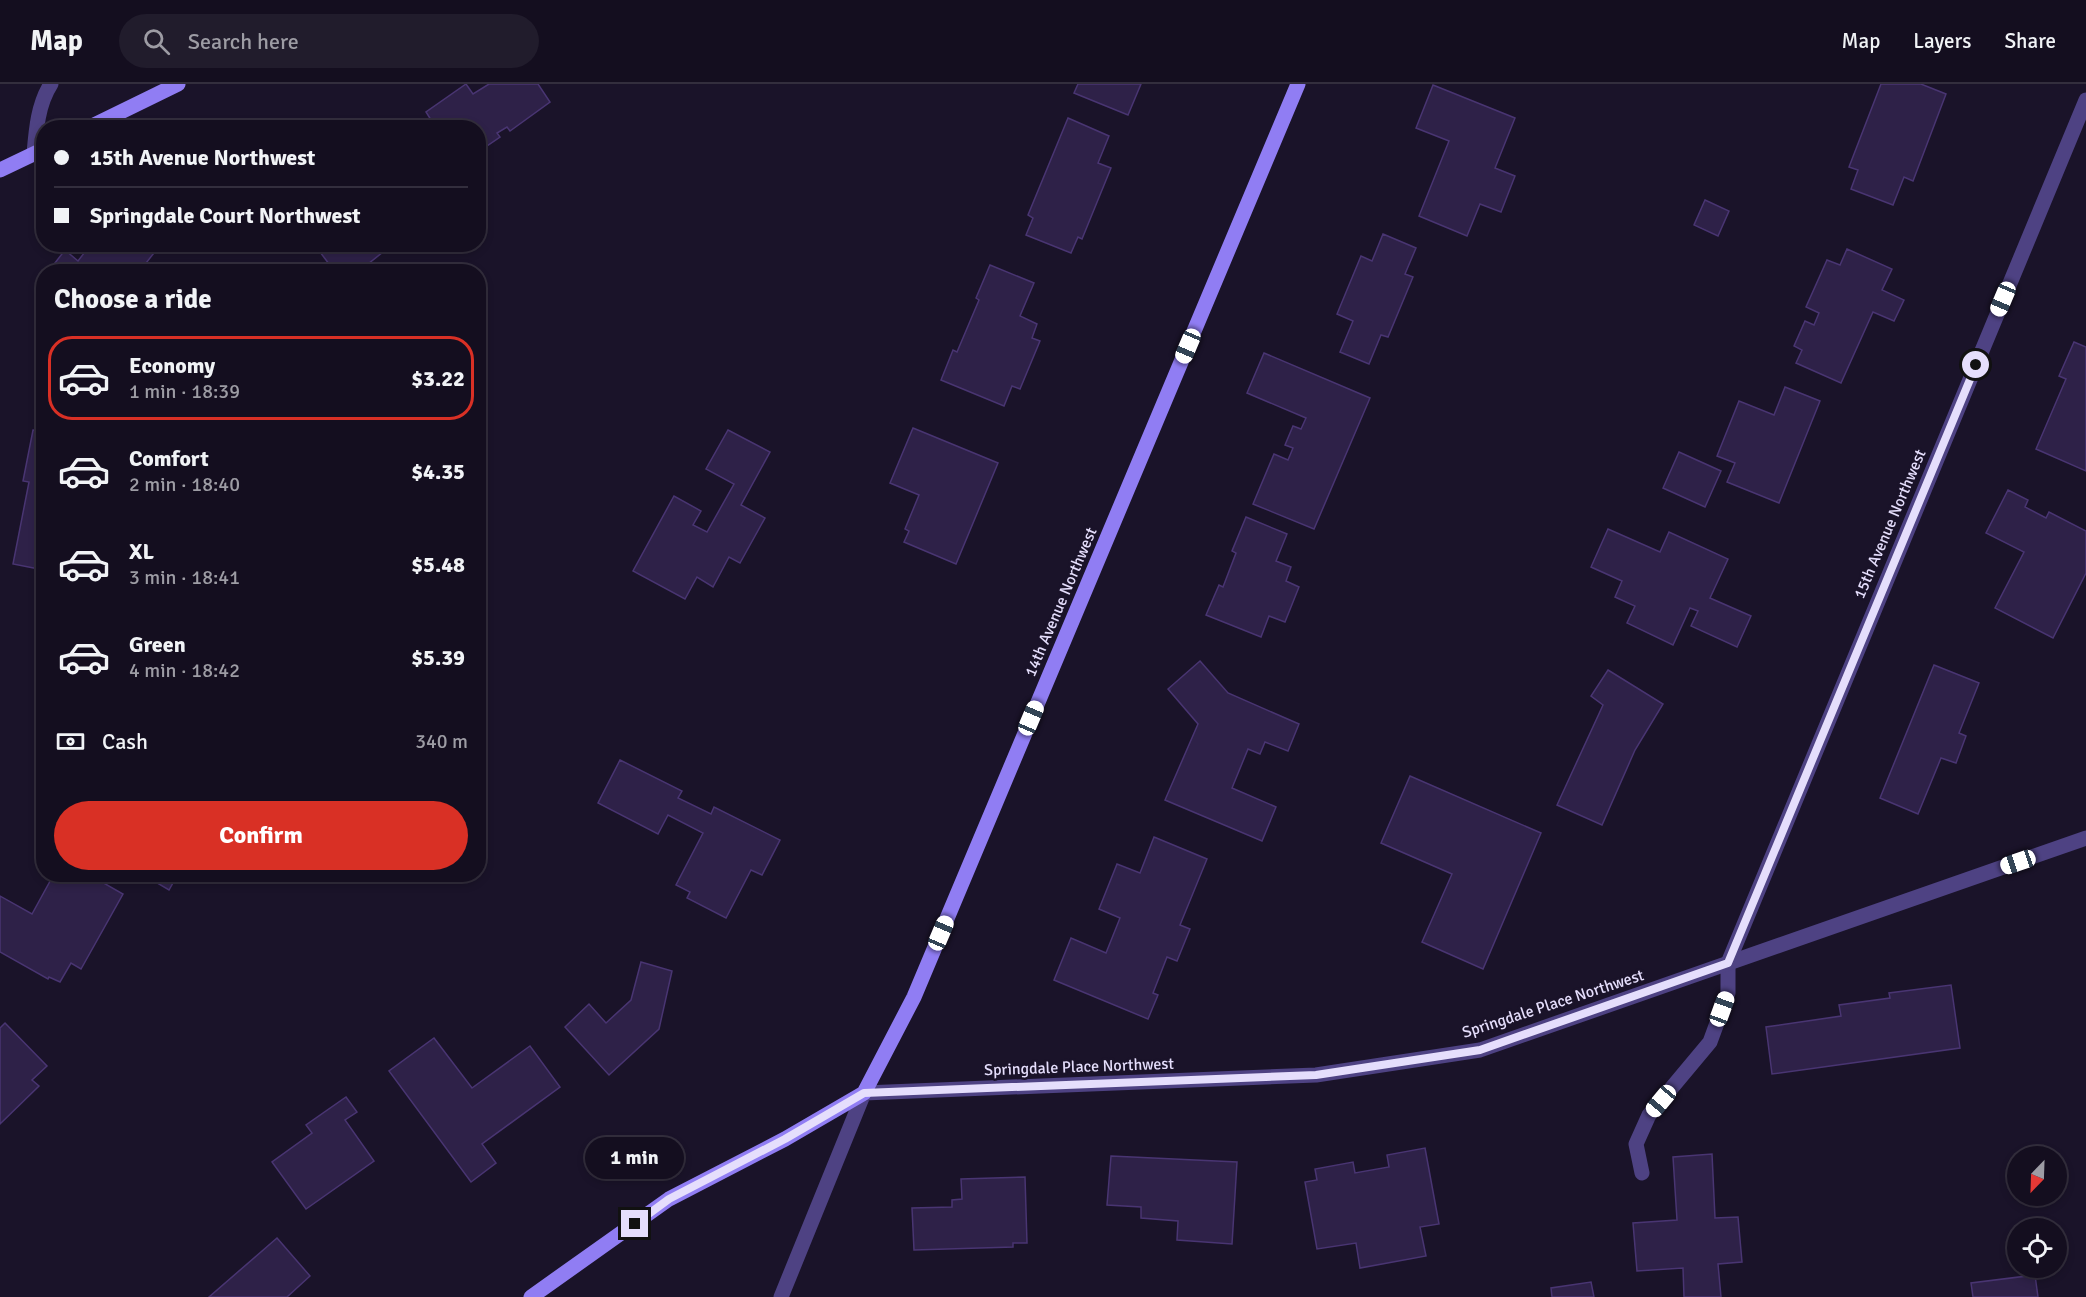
<!DOCTYPE html>
<meta charset="utf-8">
<style>
:root{--surface:#140e1f;--page:#211c2c;--text:#f1f3f6;--muted:#9d9ca4;--line:#332e3d;--accent:#d93025}
body{margin:0;font-family:Signika,sans-serif;background:var(--page);color:var(--text);height:100vh;display:flex;flex-direction:column;font-size:22px;white-space:nowrap}
*{box-sizing:border-box;margin:0}
p{font-size:20px;color:var(--muted)}
.icon{flex:none;width:33px;height:33px;fill:none;stroke:currentColor;stroke-width:2;stroke-linecap:round;stroke-linejoin:round}
.map{position:relative;flex:1;overflow:hidden}
.sheet{position:absolute;left:36px;top:180px;width:450px;height:618px;display:flex;flex-direction:column;background:var(--surface);border-radius:24px;box-shadow:0 3px 9px #0003,0 0 0 2px var(--line)}
.sheet>*{flex:none}
.hud{position:absolute;left:36px;top:36px;width:450px;height:132px;border-radius:24px;box-shadow:0 3px 9px #0003,0 0 0 2px var(--line);display:grid;align-content:center;height:132px;padding:0 18px;background:var(--surface)}
.needle{width:39px;rotate:203deg}
.fabs{position:absolute;left:2007px;top:1062px;display:grid;gap:12px}
.fabs a{display:grid;place-items:center;width:60px;height:60px;border-radius:50%;background:var(--surface);box-shadow:0 3px 9px #0003,0 0 0 2px var(--line);font-size:30px}
.end{position:absolute;width:27px;height:27px;margin:-14px;border:8px solid #e5defc;background:#111;box-shadow:0 0 0 3px #111}
.from{border-radius:50%}
.bubble{position:absolute;height:42px;border-radius:21px;background:var(--surface);box-shadow:0 3px 9px #0003,0 0 0 2px var(--line);font-size:20px;font-weight:700;line-height:42px;text-align:center}
.car{position:absolute;width:18px;height:36px;margin:-18px -9px;border-radius:8px;box-shadow:0 0 4px 2px #0007;background:linear-gradient(#fff 24%,#345 0 40%,#fff 0 76%,#345 0 86%,#fff 0)}
.hud b{display:flex;align-items:center;gap:21px;height:57px;font-size:22px}
.hud b+b{border-top:2px solid var(--line)}
.hud i{width:15px;height:15px;background:var(--text)}
ul{padding:0;list-style:none}
li{display:flex;align-items:center;gap:18px;height:84px;margin:0 12px 9px;padding:0 6px;border:3px solid transparent;border-radius:24px}
li div{flex:1}
li b{display:block;font-size:22px}
li em{font-style:normal;font-weight:700}
li.current{border-color:var(--accent)}
li>.icon{width:54px;height:54px;stroke-width:1.5}
h2{padding:0 18px;font-size:27px;line-height:72px}
.pay{display:flex;align-items:center;gap:15px;height:66px;padding:0 18px;font-size:22px}
.pay p{margin-inline-start:auto}
.primary-button{display:flex;gap:12px;margin-top:auto;padding:12px 18px}
.primary-button a{flex:1;height:69px;border-radius:36px;background:var(--accent);color:#fff;font-size:24px;font-weight:700;line-height:69px;text-align:center}
header{display:flex;align-items:center;gap:36px;box-sizing:border-box;height:84px;padding:0 30px;background:var(--surface);border-bottom:2px solid var(--line)}
header strong{font-size:28px}
nav{display:flex;gap:33px;margin-inline-start:auto;font-size:21px}
.search{width:420px;height:54px;background:var(--page);display:flex;align-items:center;gap:15px;box-sizing:border-box;padding:0 21px;border-radius:33px;color:var(--muted);font-size:22px}
.map>svg:first-child{display:block}
</style>
<header>
<strong>Map</strong>
<div class="search"><svg class="icon" aria-label="search" viewBox="0 0 24 24"><circle cx="10" cy="10" r="6"/><path d="M15 15l6 6"/></svg>Search here</div>
<nav><a>Map</a><a>Layers</a><a>Share</a></nav>
</header>
<div class="map">
<svg width="2086" height="1213" viewBox="0 0 2086 1213">
<rect width="100%" height="100%" fill="#1a1329"/>
<g fill="#2e2148" stroke="#493572" stroke-width="1.5">
<path d="M466 0 473 10 489 0H538L550 18 510 47 507 43 497 49 500 53 478 68V44H436L426 28Z"/>
<path d="M1078 0H1141L1128 31 1074 9Z"/>
<path d="M1881 0H1921L1946 10 1913 97 1904 93 1893 121 1851 105 1858 86 1849 83Z"/>
<path d="M1433 1 1515 34 1495 84 1515 92 1501 128 1480 120 1467 152 1419 132 1449 57 1416 44Z"/>
<path d="M1068 34 1109 52 1098 79 1111 84 1082 155 1078 153 1071 169 1026 151 1033 134 1028 131Z"/>
<path d="M1705 116 1729 127 1718 152 1694 141Z"/>
<path d="M1383 150 1416 164 1405 190 1413 193 1388 253 1381 251 1369 280 1340 268 1353 237 1337 230 1361 172 1372 177Z"/>
<path d="M91 160 97 164 99 160H161L139 188H48L65 166 78 177Z"/>
<path d="M314 160H393L358 188H335Z"/>
<path d="M1847 165 1892 185 1882 206 1904 216 1894 237 1873 228 1841 299 1796 279 1802 266 1794 262 1805 237 1814 241 1819 229 1806 223 1827 176 1840 181Z"/>
<path d="M990 181 1034 199 1020 232 1037 240 1032 254 1040 257 1020 305 1012 302 1004 322 941 296 953 266 957 268 979 216 976 214Z"/>
<path d="M44 193V206L37 201Z"/>
<path d="M2074 258 2086 263V387L2036 365 2066 295 2059 292Z"/>
<path d="M1264 269 1370 314 1314 445 1253 420 1274 370 1288 376 1293 364 1285 361 1293 342 1301 345 1306 334 1247 309Z"/>
<path d="M1785 303 1820 317 1779 419 1727 398 1735 379 1717 372 1739 317 1774 331Z"/>
<path d="M913 344 998 379 956 480 904 458 909 447 905 445 919 411 890 399Z"/>
<path d="M33 346 44 348V486L13 480 29 398 23 397Z"/>
<path d="M728 346 770 368 741 421 765 434 740 479 729 473 713 503 697 493 685 515 633 487 674 412 701 427 693 441 707 448 734 400 706 385Z"/>
<path d="M1679 368 1721 387 1705 423 1663 404Z"/>
<path d="M2008 406 2028 416 2025 423 2046 434 2049 428 2086 447V489L2053 554 1995 524 2024 468 1986 449Z"/>
<path d="M1246 433 1287 450 1276 477 1291 483 1286 497 1299 503 1285 538 1269 532 1261 553 1206 531 1219 501 1223 503 1236 469 1232 467Z"/>
<path d="M1608 445 1660 468 1669 448 1728 475 1710 514 1751 532 1737 563 1691 542 1698 527 1690 524 1673 561 1627 539 1635 522 1615 513 1622 497 1591 483Z"/>
<path d="M1200 577 1228 609 1299 640 1288 667 1265 658 1260 670 1248 665 1232 704 1276 723 1262 757 1165 716 1198 640 1168 605Z"/>
<path d="M1934 581 1979 599 1959 649 1966 652 1956 679 1941 674 1918 730 1880 714Z"/>
<path d="M1608 586 1663 620 1635 666 1602 741 1557 721 1603 621 1591 612Z"/>
<path d="M620 676 682 707 678 714 711 730 714 723 780 756 762 791 751 786 726 834 687 814 690 808 676 801 703 749 668 731 658 750 598 719Z"/>
<path d="M1410 692 1541 749 1483 885 1422 858 1452 790 1381 759Z"/>
<path d="M1154 753 1207 775 1180 841 1190 845 1177 877 1167 873 1153 909 1158 911 1148 935 1054 896 1071 854 1106 869 1120 834 1099 825 1117 780 1140 789Z"/>
<path d="M54 790H88L123 810 81 885 71 879 60 898 49 893 48 895 0 868V812L32 830Z"/>
<path d="M142 790H178L169 806Z"/>
<path d="M641 878 672 887 659 945 609 991 565 943 589 920 606 939 631 916Z"/>
<path d="M1951 901 1960 964 1772 990 1766 943 1841 932 1839 921 1890 914 1889 909Z"/>
<path d="M5 939 47 982 32 996 39 1002 0 1040V944Z"/>
<path d="M434 954 472 1004 530 962 560 1003 482 1060 496 1079 471 1098 389 987Z"/>
<path d="M346 1013 357 1028 345 1036 374 1077 306 1125 272 1078 312 1049 306 1041Z"/>
<path d="M1425 1064 1439 1140 1420 1143 1426 1172 1360 1184 1356 1159 1317 1165 1305 1098 1317 1096 1315 1085 1353 1078 1355 1089 1389 1083 1387 1071Z"/>
<path d="M1712 1070 1715 1134 1738 1133 1742 1178 1718 1180 1721 1213H1684L1683 1184 1637 1187 1633 1139 1677 1136 1673 1073Z"/>
<path d="M1111 1072 1237 1078 1232 1160 1177 1156 1178 1137 1141 1134V1123L1107 1121Z"/>
<path d="M1025 1093 1027 1159H1013V1163L914 1166 912 1124 952 1123V1116L962 1115 961 1095Z"/>
<path d="M277 1154 310 1192 287 1213H209Z"/>
<path d="M2035 1191 2038 1213H1973L1971 1199Z"/>
<path d="M1591 1198 1594 1213H1552L1551 1204Z"/>
</g>
<g fill="none" stroke-linecap="round" stroke-linejoin="round">
<g stroke="#4e4283" stroke-width="15">
<path d="M34 70C36 46 38 20 51 0"/>
<path d="M1642 1089 1636 1060 1649 1031 1710 958 1728 909V879"/>
</g>
<g stroke="#4e4283" stroke-width="15">
<path d="M1728 879 2086 16"/>
<path d="M781 1213 864 1009 1316 991 1480 966 2086 754"/>
</g>
<g stroke="#907df3" stroke-width="15">
<path d="M88 44 178 0"/>
<path d="M0 86 44 65"/>
<path d="M531 1213 669 1115 785 1055 864 1009 914 913 1298 0"/>
</g>
</g>
<g fill="none" stroke-linecap="round" stroke-linejoin="round">
<path stroke="#e5defc" stroke-width="8" d="M635 1140 669 1115 785 1055 864 1009 1316 991 1480 966 1728 879 1976 281"/>
</g>
<g text-anchor="middle" dominant-baseline="central" stroke-width="5" stroke-linejoin="round" paint-order="stroke">
<g font-size="16" fill="#e5defc" stroke="#1a1329">
<text transform="translate(1890 440) rotate(-67)">15th Avenue Northwest</text>
<text transform="translate(1061 518) rotate(-67)">14th Avenue Northwest</text>
<text transform="translate(1553 920) rotate(-18)">Springdale Place Northwest</text>
<text transform="translate(1079 983) rotate(-2)">Springdale Place Northwest</text>
</g>
</g>
</svg>
<div class="fabs">
<a><svg class="needle" viewBox="-14 -14 28 28"><path d="M0-13l5 13h-10z" fill="#e53935"/><path d="M0 13l5-13h-10z" fill="#9d9ca4"/></svg></a>
<a><svg class="icon" aria-label="locate" viewBox="0 0 24 24"><circle cx="12" cy="12" r="6"/><path d="M12 2v4M12 18v4M2 12h4M18 12h4"/></svg></a>
</div>
<i class="end from" style="left:1976px;top:281px"></i>
<i class="end" style="left:635px;top:1140px"></i>
<div class="bubble" style="left:585px;top:1053px;width:99px">1 min</div>
<i class="car" style="left:2003px;top:215px;rotate:203deg"></i>
<i class="car" style="left:1188px;top:262px;rotate:203deg"></i>
<i class="car" style="left:1031px;top:634px;rotate:23deg"></i>
<i class="car" style="left:2018px;top:778px;rotate:251deg"></i>
<i class="car" style="left:941px;top:849px;rotate:23deg"></i>
<i class="car" style="left:1722px;top:925px;rotate:20deg"></i>
<i class="car" style="left:1661px;top:1017px;rotate:220deg"></i>
<div class="hud">
<b><i class="from"></i>15th Avenue Northwest</b>
<b><i></i>Springdale Court Northwest</b>
</div>
<section class="sheet">
<h2>Choose a ride</h2>
<ul>
<li class="current"><svg class="icon" aria-label="car" viewBox="0 0 24 24"><path d="M5 17H2v-5l4-1 3-4h7l3 4 3 1v5h-3M9 17h6M6 11h13"/><circle cx="7" cy="17" r="2"/><circle cx="17" cy="17" r="2"/></svg><div><b>Economy</b><p>1 min · 18:39</p></div><em>$3.22</em></li>
<li><svg class="icon" aria-label="car" viewBox="0 0 24 24"><path d="M5 17H2v-5l4-1 3-4h7l3 4 3 1v5h-3M9 17h6M6 11h13"/><circle cx="7" cy="17" r="2"/><circle cx="17" cy="17" r="2"/></svg><div><b>Comfort</b><p>2 min · 18:40</p></div><em>$4.35</em></li>
<li><svg class="icon" aria-label="car" viewBox="0 0 24 24"><path d="M5 17H2v-5l4-1 3-4h7l3 4 3 1v5h-3M9 17h6M6 11h13"/><circle cx="7" cy="17" r="2"/><circle cx="17" cy="17" r="2"/></svg><div><b>XL</b><p>3 min · 18:41</p></div><em>$5.48</em></li>
<li><svg class="icon" aria-label="car" viewBox="0 0 24 24"><path d="M5 17H2v-5l4-1 3-4h7l3 4 3 1v5h-3M9 17h6M6 11h13"/><circle cx="7" cy="17" r="2"/><circle cx="17" cy="17" r="2"/></svg><div><b>Green</b><p>4 min · 18:42</p></div><em>$5.39</em></li>
</ul>
<div class="pay"><svg class="icon" aria-label="cash" viewBox="0 0 24 24"><path d="M3 7h18v10H3z"/><circle cx="12" cy="12" r="2"/></svg>Cash<p>340 m</p></div>
<div class="primary-button"><a>Confirm</a></div>
</section>
</div>
